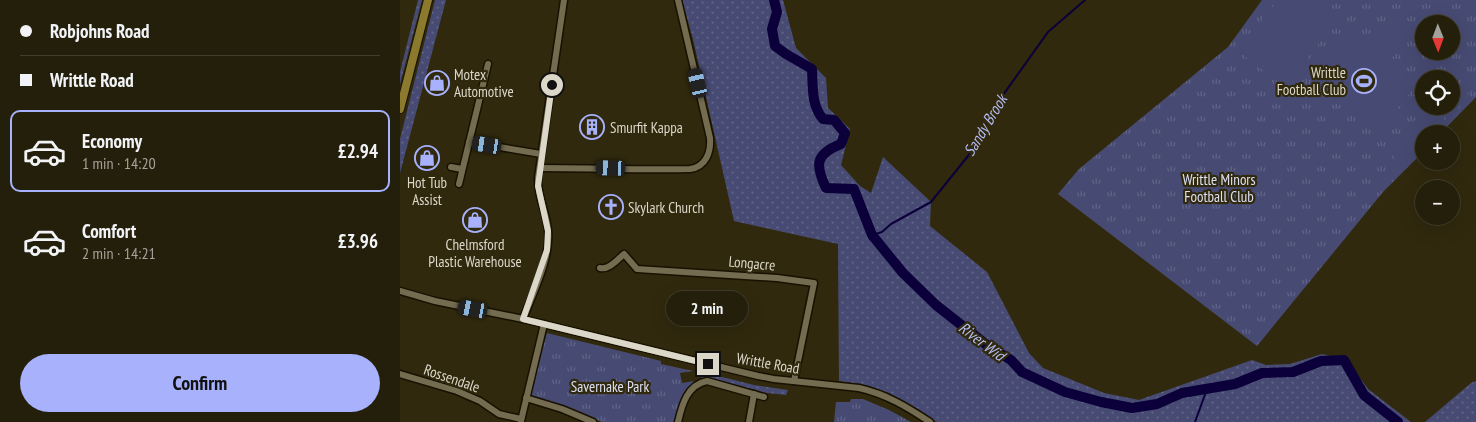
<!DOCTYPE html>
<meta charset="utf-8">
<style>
:root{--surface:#241f0a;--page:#2c2713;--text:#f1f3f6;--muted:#a3a29c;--line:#413d2b;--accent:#a7b1fc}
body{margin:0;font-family:"PT Sans Narrow",sans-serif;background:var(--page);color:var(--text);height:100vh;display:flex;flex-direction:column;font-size:19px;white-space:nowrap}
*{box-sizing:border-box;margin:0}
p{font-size:16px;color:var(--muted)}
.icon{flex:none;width:28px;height:28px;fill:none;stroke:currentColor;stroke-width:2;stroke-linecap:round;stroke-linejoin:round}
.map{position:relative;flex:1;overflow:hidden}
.drawer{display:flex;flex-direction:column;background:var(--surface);width:400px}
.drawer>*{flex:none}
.top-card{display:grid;align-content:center;height:110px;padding:0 20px;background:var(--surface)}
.needle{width:32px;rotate:179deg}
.controls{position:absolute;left:1015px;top:15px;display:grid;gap:10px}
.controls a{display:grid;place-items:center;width:45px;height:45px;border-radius:50%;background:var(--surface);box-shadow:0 5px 20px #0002,0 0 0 1px var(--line);font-size:25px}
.end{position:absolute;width:22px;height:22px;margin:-11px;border:6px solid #dcd8c9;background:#111;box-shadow:0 0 0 2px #111}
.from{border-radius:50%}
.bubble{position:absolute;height:35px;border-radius:18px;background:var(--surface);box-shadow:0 5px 20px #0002,0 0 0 1px var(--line);font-size:16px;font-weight:700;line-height:35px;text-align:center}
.car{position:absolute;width:15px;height:30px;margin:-15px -8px;border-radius:6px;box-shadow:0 0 4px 1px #0007;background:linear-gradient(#222 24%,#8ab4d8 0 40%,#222 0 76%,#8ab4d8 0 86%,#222 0)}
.top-card b{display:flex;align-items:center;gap:18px;height:48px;font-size:19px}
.top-card b+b{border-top:1px solid var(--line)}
.top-card i{width:12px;height:12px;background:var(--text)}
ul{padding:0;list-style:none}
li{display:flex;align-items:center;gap:15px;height:82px;margin:0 10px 8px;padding:0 10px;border:2px solid transparent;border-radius:10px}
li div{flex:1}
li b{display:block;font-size:19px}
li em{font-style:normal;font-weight:700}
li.current{border-color:var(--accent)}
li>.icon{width:45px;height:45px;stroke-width:1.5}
.cta{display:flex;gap:10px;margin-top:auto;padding:10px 20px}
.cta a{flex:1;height:58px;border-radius:30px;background:var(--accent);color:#111;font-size:20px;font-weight:700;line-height:58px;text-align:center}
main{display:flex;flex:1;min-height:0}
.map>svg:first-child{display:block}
</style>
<main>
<section class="drawer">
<div class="top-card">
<b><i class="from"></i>Robjohns Road</b>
<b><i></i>Writtle Road</b>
</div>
<ul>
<li class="current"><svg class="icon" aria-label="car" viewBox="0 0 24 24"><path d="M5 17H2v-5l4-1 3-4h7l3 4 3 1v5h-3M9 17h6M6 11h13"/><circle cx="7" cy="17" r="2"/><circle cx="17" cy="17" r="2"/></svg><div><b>Economy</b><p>1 min · 14:20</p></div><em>£2.94</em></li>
<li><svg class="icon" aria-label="car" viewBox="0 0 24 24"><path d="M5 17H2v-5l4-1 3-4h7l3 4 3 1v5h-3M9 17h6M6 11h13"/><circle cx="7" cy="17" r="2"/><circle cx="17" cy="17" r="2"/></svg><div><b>Comfort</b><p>2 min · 14:21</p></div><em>£3.96</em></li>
</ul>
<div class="cta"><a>Confirm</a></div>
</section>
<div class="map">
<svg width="1076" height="422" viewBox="0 0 1076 422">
<defs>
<pattern id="grass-dots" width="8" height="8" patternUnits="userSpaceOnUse" patternTransform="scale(1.25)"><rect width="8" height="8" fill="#474b73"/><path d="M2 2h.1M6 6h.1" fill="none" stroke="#616486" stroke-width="1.8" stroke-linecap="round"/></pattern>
<pattern id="park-tufts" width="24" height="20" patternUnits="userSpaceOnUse" patternTransform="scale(1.25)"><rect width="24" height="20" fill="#474b73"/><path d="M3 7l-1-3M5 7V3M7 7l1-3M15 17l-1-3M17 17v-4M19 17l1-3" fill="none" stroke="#616486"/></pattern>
</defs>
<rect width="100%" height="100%" fill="#30290e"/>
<g fill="url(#grass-dots)">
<path d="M18 0H22L0 84V72Z"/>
<path d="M35 0H46L0 173V139Z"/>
<path d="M282 0H383L396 48 426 78 428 108 450 129 441 165 460 186 471 193 483 157 531 202 530 226 587 272 629 353 643 368 704 393 739 400 852 360 866 365 890 364 922 354 947 360 968 389 1011 422H537L489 393 460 384 439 381 438 244 334 221 293 39Z"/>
<path d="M306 373 354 385 388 390 386 395 367 393 302 380 301 375Z"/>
<path d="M1076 381V422H1025L1071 383Z"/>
</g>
<g fill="url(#park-tufts)" fill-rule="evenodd">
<path d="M862 0H1076V97L1040 134H1024V151L983 192 857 346 658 194 679 169 828 47ZM1024 24H1051V51H1024ZM1024 79H1051V106H1024Z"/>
<path d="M147 333 261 361V364L293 371 280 373 282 383 294 381 285 392 276 422H202L183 413 132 397 130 393Z"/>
<path d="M451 399H463L489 410 511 422H434L436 402H450Z"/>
</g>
<g fill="#474b73">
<path d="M878 0H908L936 21 885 87 838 51Z"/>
<path d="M995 16 1014 30 993 57 975 43Z"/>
<path d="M949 30 1017 84 979 132 911 79Z"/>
<path d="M1052 78 1070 96 1048 118 1036 106H1051Z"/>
<path d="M1029 106 1048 123 1037 134H1024V147L1004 167 986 149Z"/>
</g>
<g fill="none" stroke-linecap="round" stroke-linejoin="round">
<g stroke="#0b0039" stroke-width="2">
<path d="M472 235 482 232 491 224 531 202 568 156 598 102 648 32 685 0"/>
<path d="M795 422 807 389"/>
</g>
<path stroke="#0b0039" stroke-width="10" d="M374 0 377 12 372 29 375 46 386 54 412 69C413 86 411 105 423 119L434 120 445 133 441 144C415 154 415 165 426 188L454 189 472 235 503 273 536 305 588 346 611 360 622 372 665 392 701 402 732 408 757 404 782 393 835 384 862 373 893 372 921 361 944 360 964 395 998 422"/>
<defs>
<g id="minor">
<path d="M73 75 84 77"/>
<path d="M69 142 141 154"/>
<path d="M51 167 62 169"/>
<path d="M140 168C190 168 240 170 290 169 306 167 311 152 310 138L278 0"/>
<path d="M59 184 88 64"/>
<path d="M200 268C209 270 217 260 224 254L237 269 377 278 414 283 394 381"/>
<path d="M0 291 35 301 123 319 358 376 374 379 459 388C486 394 507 407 530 422"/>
<path d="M123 319C133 293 151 258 148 231 147 213 137 197 138 178L164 0"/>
<path d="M0 374 57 391 80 401 99 414 121 419"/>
<path d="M126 398 162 409 193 422"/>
<path d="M121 421 144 324"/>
<path d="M278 422C282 405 287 385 307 381L364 397"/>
<path d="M349 422 354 394"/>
</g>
<path id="major" d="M0 109 28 0"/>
</defs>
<use href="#minor" stroke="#181100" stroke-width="9"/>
<use href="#major" stroke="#181100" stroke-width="10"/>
<use href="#minor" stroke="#736c50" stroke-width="6"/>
<use href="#major" stroke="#8b7a2d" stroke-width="8"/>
</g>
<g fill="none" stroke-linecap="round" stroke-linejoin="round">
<path stroke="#dcd8c9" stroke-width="6" d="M152 85 138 186 148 231 147 250 123 319 308 364"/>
</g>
<defs>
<symbol id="stadium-ring" viewBox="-11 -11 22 22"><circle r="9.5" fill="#30290e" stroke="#a7b1fc" stroke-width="1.5"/><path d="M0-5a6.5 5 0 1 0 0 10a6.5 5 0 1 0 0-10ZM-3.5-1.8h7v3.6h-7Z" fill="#a7b1fc"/></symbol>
<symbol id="shop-ring" viewBox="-11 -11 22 22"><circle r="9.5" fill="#30290e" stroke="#a7b1fc" stroke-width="1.5"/><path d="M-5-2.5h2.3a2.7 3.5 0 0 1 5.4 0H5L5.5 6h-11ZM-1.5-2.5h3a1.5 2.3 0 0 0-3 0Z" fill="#a7b1fc"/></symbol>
<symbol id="building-ring" viewBox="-11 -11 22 22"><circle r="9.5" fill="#30290e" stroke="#a7b1fc" stroke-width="1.5"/><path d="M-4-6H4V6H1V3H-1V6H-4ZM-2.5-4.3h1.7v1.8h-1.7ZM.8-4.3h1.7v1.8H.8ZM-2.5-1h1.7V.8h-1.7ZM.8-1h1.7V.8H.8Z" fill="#a7b1fc"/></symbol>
<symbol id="church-ring" viewBox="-11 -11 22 22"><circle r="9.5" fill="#30290e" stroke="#a7b1fc" stroke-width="1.5"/><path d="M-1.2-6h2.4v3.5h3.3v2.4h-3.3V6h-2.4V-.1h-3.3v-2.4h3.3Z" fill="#a7b1fc"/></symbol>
</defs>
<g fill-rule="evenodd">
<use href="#stadium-ring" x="950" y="67" width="28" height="28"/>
<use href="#shop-ring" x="23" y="69" width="28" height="28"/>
<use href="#building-ring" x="178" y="113" width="28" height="28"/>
<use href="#shop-ring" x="13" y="144" width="28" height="28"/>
<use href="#church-ring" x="197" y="193" width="28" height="28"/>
<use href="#shop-ring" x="61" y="206" width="28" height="28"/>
</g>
<g text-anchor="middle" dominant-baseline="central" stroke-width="4.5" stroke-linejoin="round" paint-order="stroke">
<g font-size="15" fill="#dcd8c9" stroke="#30290e" text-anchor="start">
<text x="946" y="72" text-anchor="end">Writtle<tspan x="946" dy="17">Football Club</tspan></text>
<text x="54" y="74">Motex<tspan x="54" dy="17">Automotive</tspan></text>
<text x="210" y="127">Smurfit Kappa</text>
<text x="27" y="182" text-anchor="middle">Hot Tub<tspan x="27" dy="17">Assist</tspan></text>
<text x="228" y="207">Skylark Church</text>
<text x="75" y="244" text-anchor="middle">Chelmsford<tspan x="75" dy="17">Plastic Warehouse</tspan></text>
</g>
<g font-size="15" fill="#dce0f3" stroke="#30290e">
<text x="819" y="179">Writtle Minors<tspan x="819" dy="17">Football Club</tspan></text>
<text x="210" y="386">Savernake Park</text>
</g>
<g font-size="15" fill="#dcd8c9" stroke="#30290e">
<text transform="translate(352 263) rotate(5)">Longacre</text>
<text transform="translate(368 363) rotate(10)">Writtle Road</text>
<text transform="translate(52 378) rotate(19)">Rossendale</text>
</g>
<g font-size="16" font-style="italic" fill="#b5bdf4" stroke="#30290e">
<text transform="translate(585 125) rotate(-59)">Sandy Brook</text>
<text transform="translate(582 341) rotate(37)">River Wid</text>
</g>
</g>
</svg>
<div class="controls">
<a><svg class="needle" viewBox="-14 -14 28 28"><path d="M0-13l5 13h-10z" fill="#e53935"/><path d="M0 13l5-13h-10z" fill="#a3a29c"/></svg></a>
<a><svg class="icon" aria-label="locate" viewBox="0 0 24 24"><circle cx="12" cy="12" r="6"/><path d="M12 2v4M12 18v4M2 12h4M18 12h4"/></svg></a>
<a>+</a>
<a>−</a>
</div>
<i class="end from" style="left:152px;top:85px"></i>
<i class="end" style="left:308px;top:364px"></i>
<div class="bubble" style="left:266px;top:291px;width:82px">2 min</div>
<i class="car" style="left:298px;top:83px;rotate:347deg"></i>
<i class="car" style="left:87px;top:145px;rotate:279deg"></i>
<i class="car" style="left:211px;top:168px;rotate:272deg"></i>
<i class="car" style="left:73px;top:309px;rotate:281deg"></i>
</div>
</main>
